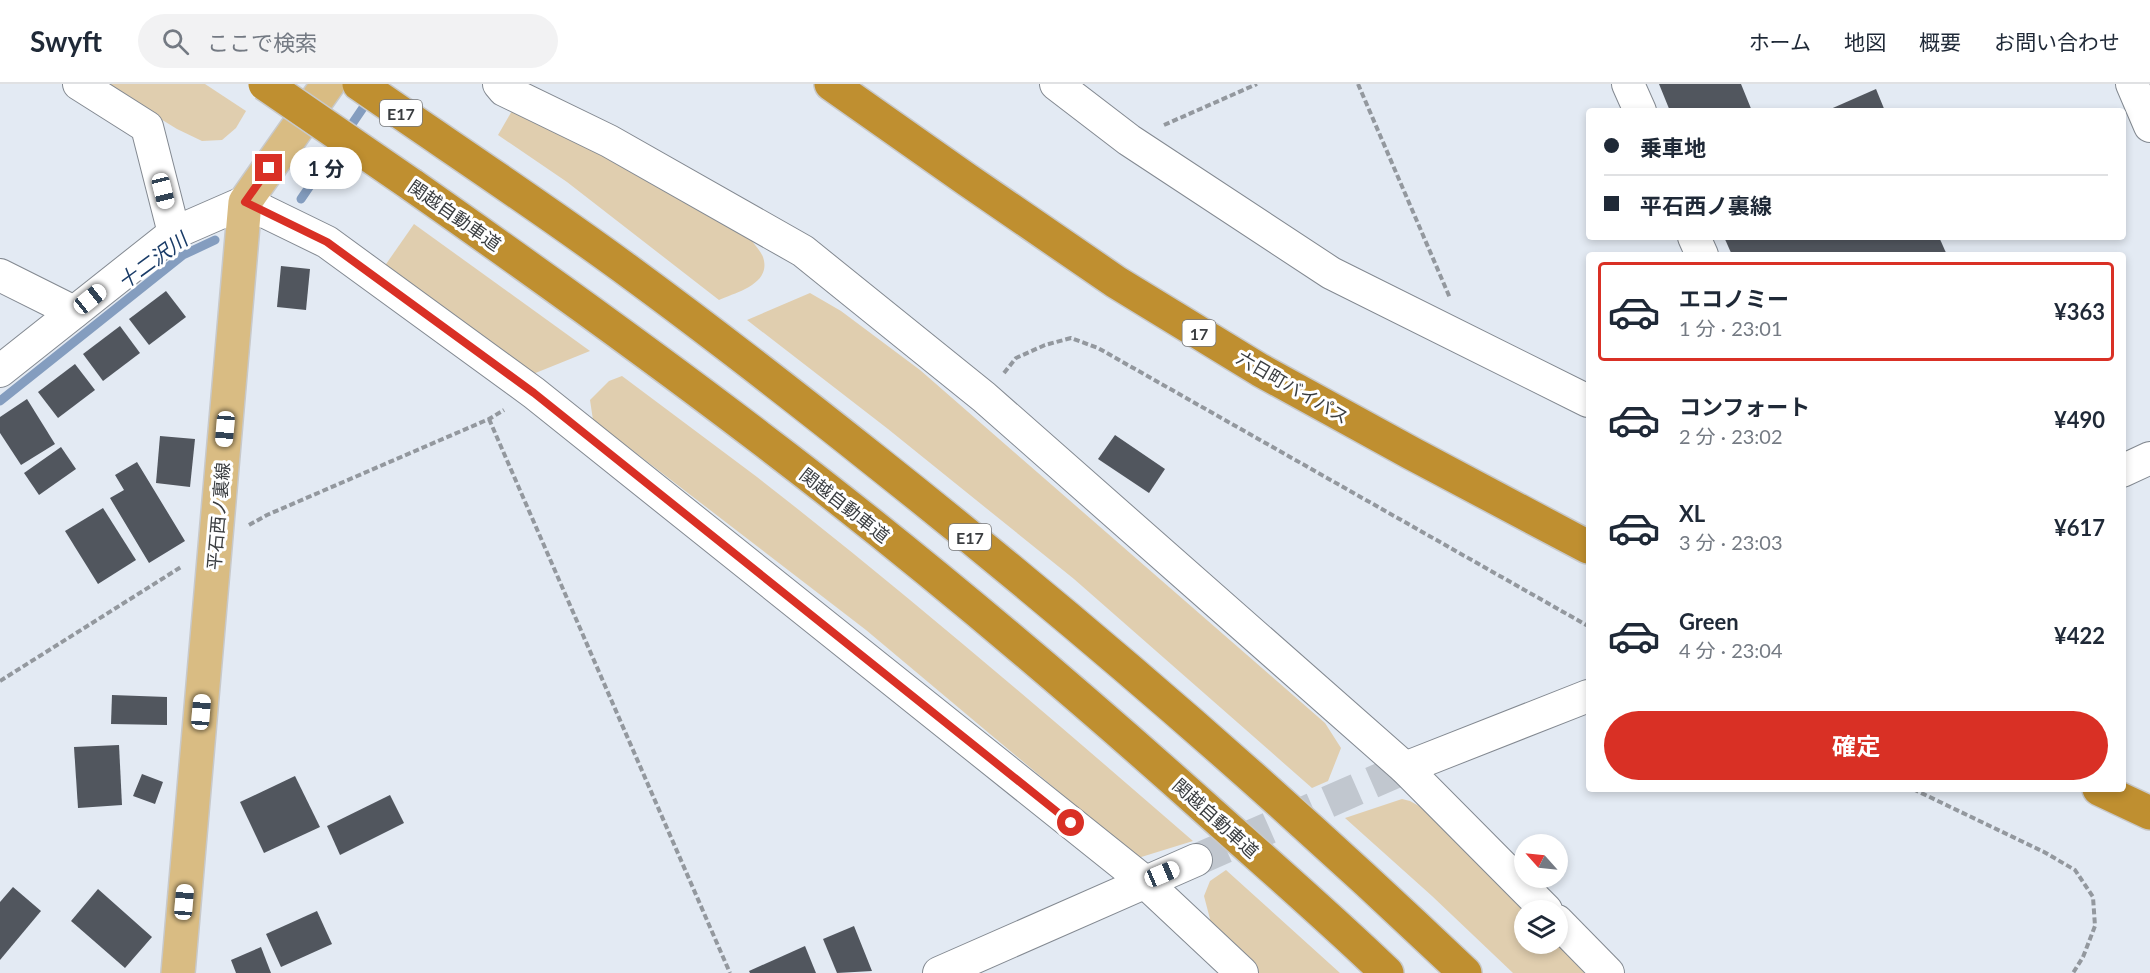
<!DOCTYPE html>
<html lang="ja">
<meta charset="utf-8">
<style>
:root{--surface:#fff;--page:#f2f2f3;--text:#1f2937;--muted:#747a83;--line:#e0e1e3;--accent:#d93025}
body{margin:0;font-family:Lato,"Noto Sans JP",sans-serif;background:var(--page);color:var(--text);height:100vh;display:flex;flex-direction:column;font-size:22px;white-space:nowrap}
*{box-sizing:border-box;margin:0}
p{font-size:20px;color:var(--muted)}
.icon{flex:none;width:33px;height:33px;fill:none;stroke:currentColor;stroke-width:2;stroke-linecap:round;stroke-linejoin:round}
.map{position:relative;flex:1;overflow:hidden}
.panel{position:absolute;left:1586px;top:168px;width:540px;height:540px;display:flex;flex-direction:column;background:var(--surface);border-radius:6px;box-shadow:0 3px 9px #0003}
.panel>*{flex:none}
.banner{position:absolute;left:1586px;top:24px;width:540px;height:132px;border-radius:6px;box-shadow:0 3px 9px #0003;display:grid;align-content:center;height:132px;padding:0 18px;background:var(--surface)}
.needle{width:39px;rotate:297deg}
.fabs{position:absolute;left:1514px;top:750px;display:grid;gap:12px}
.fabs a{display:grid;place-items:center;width:54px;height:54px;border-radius:50%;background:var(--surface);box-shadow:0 3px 9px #0003;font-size:30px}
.end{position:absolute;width:27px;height:27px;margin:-14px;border:8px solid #d93025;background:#fff;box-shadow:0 0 0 3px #fff}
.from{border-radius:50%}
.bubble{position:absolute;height:42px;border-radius:21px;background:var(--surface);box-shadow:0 3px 9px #0003;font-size:20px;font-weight:700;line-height:42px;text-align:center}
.car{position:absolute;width:18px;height:36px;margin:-18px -9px;border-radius:8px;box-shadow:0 0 4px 2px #0007;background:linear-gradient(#fff 24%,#345 0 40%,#fff 0 76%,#345 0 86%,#fff 0)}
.banner b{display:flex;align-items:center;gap:21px;height:57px;font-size:22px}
.banner b+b{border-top:2px solid var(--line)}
.banner i{width:15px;height:15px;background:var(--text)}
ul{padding:10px 0 0;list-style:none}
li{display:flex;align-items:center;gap:18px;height:99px;margin:0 12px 9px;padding:0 6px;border:3px solid transparent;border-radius:6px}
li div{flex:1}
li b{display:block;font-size:22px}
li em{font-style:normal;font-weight:700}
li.active{border-color:var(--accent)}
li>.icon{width:54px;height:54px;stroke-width:1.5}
.button{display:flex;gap:12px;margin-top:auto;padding:12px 18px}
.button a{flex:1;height:69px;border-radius:36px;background:var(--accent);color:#fff;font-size:24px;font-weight:700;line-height:69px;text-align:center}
header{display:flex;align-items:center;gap:36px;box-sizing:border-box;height:84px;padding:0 30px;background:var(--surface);border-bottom:2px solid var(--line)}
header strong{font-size:28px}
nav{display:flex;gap:33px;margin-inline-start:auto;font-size:21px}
.search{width:420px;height:54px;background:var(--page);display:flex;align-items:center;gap:15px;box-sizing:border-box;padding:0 21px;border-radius:33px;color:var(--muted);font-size:22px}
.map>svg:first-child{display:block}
</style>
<header>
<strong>Swyft</strong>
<div class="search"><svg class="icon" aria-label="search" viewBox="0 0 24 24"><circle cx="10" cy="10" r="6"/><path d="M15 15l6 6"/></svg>ここで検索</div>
<nav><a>ホーム</a><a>地図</a><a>概要</a><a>お問い合わせ</a></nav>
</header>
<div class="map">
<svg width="2150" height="889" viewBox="0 0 2150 889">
<rect width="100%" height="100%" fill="#e3eaf3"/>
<g fill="#e0ceaf">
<path d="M104 0H205L246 27 236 44 222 56 202 57 177 45Z"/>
<path d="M517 18 643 82 752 157C756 162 761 168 763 173 772 200 737 208 719 216L567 98 498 51Z"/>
<path d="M414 140 590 267 533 290 384 183Z"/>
<path d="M810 209 841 227 920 286 1325 639 1341 664 1328 697 1312 704 1074 495 888 345 747 236Z"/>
<path d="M622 292C667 326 712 359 757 393 906 509 1050 633 1193 757L1138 774 866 546 593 336 590 316 609 297Z"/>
<path d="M1402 715 1410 717 1419 722 1466 764 1529 826H1524V860H1557V854L1592 889H1513L1432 812 1345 734Z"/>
<path d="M1226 786 1340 889H1254L1207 846 1210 835 1204 812 1210 797Z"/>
</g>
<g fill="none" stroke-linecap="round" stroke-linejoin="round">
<g stroke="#849dbf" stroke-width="9">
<path d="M301 115 369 15"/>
<path d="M0 317 183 171 215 156"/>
</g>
</g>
<g fill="#51565e">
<path d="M1659 0H1741L1752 27H1670Z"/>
<path d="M1876 5 1885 27H1826Z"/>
<path d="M1724 153H1939L1947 171H1732Z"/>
<path d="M281 182 310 185 306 226 277 223Z"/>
<path d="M166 207 186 233 149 261 129 235Z"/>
<path d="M120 242 140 269 103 297 83 270Z"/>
<path d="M75 280 95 306 58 334 38 308Z"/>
<path d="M27 315 55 360 21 381 0 349V333Z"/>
<path d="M1115 351 1165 385 1149 409 1098 375Z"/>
<path d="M160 352 195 355 190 403 156 399Z"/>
<path d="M61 363 76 385 39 411 24 389Z"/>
<path d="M137 378 185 457 149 479 110 414 124 406 115 391Z"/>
<path d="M103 424 136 476 98 500 65 447Z"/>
<path d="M112 611 167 613V641L111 640Z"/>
<path d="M119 661 122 721 78 724 74 663Z"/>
<path d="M142 690 163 698 155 720 133 712Z"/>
<path d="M295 692 320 743 264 769 240 718Z"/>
<path d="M390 711 404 739 340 771 327 742Z"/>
<path d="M13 803 41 827 0 876V818Z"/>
<path d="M98 805 152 853 125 884 71 837Z"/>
<path d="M317 827 332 860 281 883 266 850Z"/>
<path d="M854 842 872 887 837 889 823 855Z"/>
<path d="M805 862 816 889H750L749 887Z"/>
<path d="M261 863 271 889H236L231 876Z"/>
</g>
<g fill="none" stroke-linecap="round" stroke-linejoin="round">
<path stroke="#c1c7cf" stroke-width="32" stroke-dasharray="32 16" stroke-linecap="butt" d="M1196 776 1405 684"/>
<defs>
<g id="minor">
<path d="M79 0 147 43 174 149"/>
<path d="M499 0 504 6 609 57 803 167 984 313 1405 684 1546 826"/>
<path d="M1056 0 1129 56 1331 189 1588 317"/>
<path d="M1628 0 1640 27"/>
<path d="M2132 0 2150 42"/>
<path d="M1694 153 1702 171"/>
<path d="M0 191 74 228"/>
<path d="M0 287 174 149 245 118 327 158 534 309 1145 798 1242 889"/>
<path d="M2122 387 2150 374"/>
<path d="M1405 684 1588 612"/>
<path d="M1557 837 1608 889"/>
<path d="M939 889 1196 776"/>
</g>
<path id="major" d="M178 889 245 118 328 0"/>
<g id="highway">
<path d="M359 0C447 61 537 120 623 183 709 246 794 312 878 379 1081 540 1277 710 1465 889"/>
<path d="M831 0 966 95 1116 198 1260 286 1411 369 1588 463"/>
<path d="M412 101C529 183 645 266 759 353 916 472 1067 600 1214 732 1272 784 1331 835 1387 889"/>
<path d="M2099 705 2150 729"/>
</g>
</defs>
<use href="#minor" stroke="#838991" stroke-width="34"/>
<use href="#major" stroke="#c8c9ca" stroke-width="36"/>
<use href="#highway" stroke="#c8c9ca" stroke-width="36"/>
<g stroke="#93989e" stroke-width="4" stroke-dasharray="6 3" stroke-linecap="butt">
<path d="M1358 0 1450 214"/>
<path d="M1164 41 1257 0"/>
<path d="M1004 289 1016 274 1045 261 1071 254 1098 264 1588 542"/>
<path d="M489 335 730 889"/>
<path d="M249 441 267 431 489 335 504 326"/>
<path d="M0 597 181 483"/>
<path d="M1913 705 2044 768 2075 786 2093 813 2095 842 2083 873 2073 889"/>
</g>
<use href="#minor" stroke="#fff" stroke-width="32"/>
<use href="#major" stroke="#d9bc83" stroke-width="33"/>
<use href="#highway" stroke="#bf8f30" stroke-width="33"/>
<defs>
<path id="highway-bridge" d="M265 0 412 101"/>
</defs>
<use href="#highway-bridge" stroke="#c8c9ca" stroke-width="36" stroke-linecap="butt"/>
<use href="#highway-bridge" stroke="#bf8f30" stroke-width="33"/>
</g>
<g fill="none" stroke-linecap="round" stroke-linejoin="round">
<path stroke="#d93025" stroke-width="8" d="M269 84 245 118 327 158 534 309 1071 739"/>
</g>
<g text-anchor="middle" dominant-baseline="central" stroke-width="6" stroke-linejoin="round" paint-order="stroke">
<g fill="#fff" stroke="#757779" stroke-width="1.5">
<rect x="380" y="16" width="42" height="26" rx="4.5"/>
<rect x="1182.5" y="236" width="33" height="26" rx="4.5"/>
<rect x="949" y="440" width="42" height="26" rx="4.5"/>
</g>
<g font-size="16" font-weight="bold" fill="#3a3d40">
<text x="401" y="29">E17</text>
<text x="1199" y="249">17</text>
<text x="970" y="453">E17</text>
</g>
<g font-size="18" fill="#3a3d40" stroke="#fff">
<text transform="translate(455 131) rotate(35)">関越自動車道</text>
<text transform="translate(1293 303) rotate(30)">六日町バイパス</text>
<text transform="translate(845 421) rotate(38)">関越自動車道</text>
<text transform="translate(218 432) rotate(-85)">平石西ノ裏線</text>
<text transform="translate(1216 734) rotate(42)">関越自動車道</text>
</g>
<g font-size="20" font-style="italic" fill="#1a3c68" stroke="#fff">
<text transform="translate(152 176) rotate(-36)">十二沢川</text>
</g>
</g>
</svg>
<div class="fabs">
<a><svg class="needle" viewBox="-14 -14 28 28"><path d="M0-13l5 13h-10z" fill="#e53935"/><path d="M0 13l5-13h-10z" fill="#747a83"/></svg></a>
<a><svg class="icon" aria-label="layers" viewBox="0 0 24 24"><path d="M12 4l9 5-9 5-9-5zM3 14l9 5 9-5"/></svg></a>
</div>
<i class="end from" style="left:1071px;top:739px"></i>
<i class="end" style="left:269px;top:84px"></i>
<div class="bubble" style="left:290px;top:63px;width:72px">1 分</div>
<i class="car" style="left:163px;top:107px;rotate:166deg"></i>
<i class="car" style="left:90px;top:215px;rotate:51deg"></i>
<i class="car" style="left:225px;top:345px;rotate:185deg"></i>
<i class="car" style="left:201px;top:628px;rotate:5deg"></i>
<i class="car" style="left:1162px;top:790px;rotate:67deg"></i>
<i class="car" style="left:184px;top:818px;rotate:5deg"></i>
<div class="banner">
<b><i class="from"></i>乗車地</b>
<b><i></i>平石西ノ裏線</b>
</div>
<section class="panel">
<ul>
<li class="active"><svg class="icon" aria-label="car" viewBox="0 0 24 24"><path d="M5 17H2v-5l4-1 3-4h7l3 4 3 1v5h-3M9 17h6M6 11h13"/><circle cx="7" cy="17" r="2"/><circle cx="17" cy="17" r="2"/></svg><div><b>エコノミー</b><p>1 分 · 23:01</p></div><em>¥363</em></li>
<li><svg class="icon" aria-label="car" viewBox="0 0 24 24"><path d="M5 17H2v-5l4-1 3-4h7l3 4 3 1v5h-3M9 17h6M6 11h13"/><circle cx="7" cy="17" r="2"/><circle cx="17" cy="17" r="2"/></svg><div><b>コンフォート</b><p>2 分 · 23:02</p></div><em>¥490</em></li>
<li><svg class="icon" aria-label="car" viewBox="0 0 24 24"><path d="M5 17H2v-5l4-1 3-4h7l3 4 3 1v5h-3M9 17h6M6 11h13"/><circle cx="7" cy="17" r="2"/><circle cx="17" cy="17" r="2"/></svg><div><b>XL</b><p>3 分 · 23:03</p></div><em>¥617</em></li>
<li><svg class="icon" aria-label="car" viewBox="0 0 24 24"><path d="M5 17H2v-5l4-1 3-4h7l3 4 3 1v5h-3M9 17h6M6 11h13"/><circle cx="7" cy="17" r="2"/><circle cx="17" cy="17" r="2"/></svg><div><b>Green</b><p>4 分 · 23:04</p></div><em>¥422</em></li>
</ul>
<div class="button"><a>確定</a></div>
</section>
</div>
